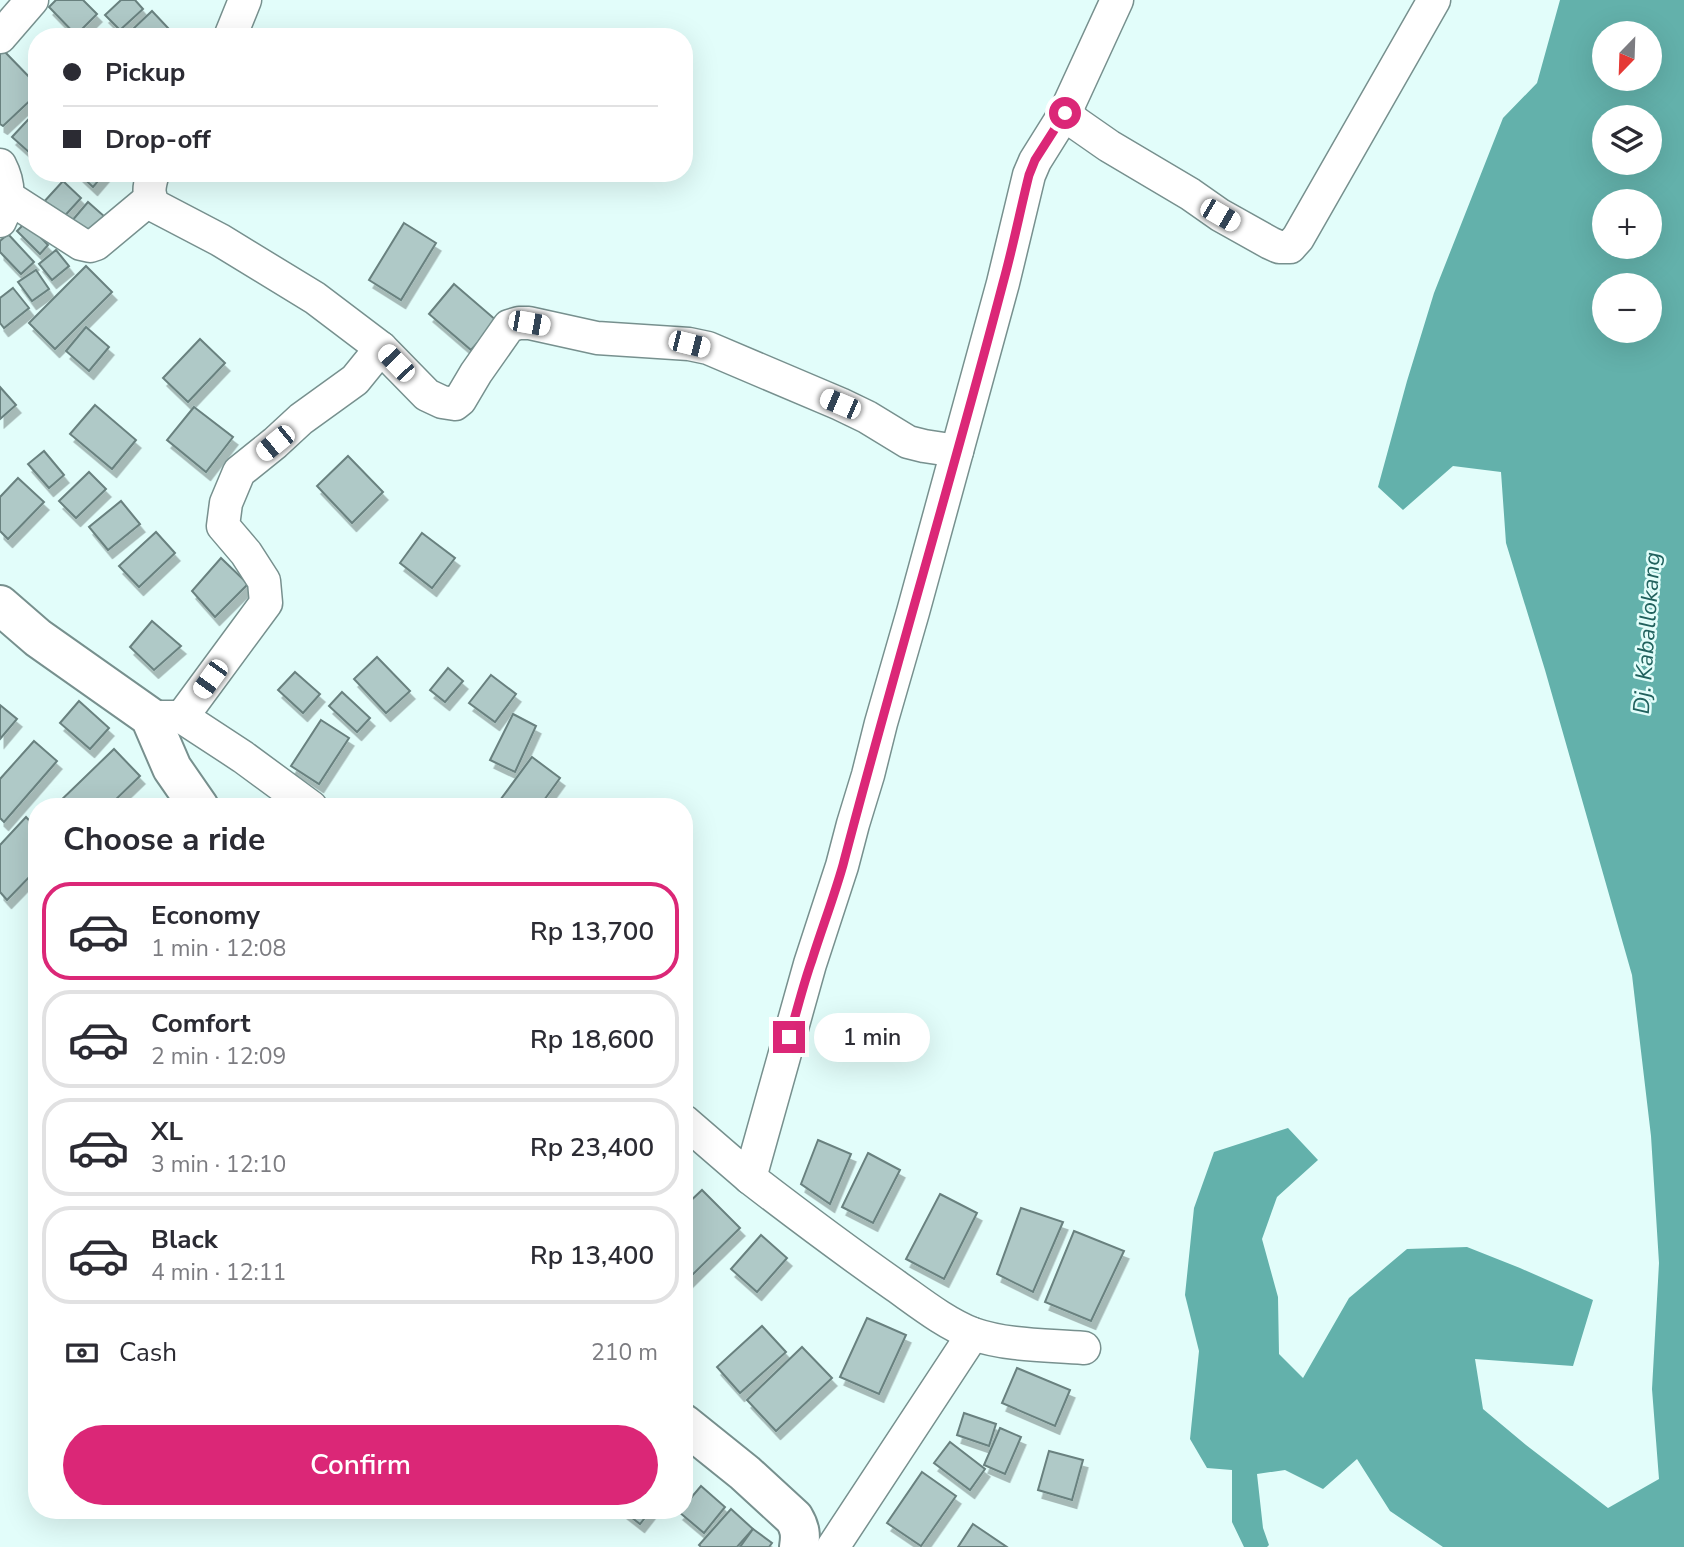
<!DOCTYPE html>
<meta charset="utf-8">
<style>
:root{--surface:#fff;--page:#f2f2f3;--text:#2b2b33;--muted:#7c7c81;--line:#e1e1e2;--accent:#db2777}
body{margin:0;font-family:"Nunito Sans",sans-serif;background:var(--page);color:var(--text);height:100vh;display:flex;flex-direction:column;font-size:26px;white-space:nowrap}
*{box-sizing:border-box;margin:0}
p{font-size:23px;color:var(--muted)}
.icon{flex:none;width:38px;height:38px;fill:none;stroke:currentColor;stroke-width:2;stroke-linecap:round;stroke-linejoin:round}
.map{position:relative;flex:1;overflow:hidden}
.side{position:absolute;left:28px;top:798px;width:665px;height:721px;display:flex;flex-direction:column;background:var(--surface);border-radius:28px;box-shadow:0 7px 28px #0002}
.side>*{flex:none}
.top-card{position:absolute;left:28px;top:28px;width:665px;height:154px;border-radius:28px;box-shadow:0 7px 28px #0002;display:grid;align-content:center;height:154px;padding:0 35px;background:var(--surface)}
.needle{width:46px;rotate:203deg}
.buttons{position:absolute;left:1592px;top:21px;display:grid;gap:14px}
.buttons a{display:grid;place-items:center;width:70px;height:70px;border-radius:50%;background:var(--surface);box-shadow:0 7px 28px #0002;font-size:35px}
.end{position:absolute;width:32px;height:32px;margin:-16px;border:9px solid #db2777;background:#fff;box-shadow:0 0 0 4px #fff}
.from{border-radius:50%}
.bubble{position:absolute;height:49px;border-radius:24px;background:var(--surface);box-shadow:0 7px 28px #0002;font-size:23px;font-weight:600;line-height:49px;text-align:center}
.car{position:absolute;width:21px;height:42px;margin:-21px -10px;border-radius:9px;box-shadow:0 0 5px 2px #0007;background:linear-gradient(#fff 24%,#345 0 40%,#fff 0 76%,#345 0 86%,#fff 0)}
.top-card b{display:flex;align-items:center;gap:24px;height:66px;font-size:26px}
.top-card b+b{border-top:2px solid var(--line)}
.top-card i{width:18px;height:18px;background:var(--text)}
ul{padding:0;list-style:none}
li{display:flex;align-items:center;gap:21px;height:98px;margin:0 14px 10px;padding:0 21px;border:4px solid var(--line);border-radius:28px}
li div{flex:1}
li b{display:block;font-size:26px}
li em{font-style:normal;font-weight:600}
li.on{border-color:var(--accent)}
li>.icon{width:63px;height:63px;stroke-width:1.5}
h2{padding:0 35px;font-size:32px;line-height:84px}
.pay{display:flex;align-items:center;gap:18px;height:77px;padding:0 35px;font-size:26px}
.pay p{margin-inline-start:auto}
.action{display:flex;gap:14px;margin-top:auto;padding:14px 35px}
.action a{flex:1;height:80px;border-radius:42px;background:var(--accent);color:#fff;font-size:28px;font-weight:600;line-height:80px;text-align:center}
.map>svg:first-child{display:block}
</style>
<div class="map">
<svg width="1684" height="1547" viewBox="0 0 1684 1547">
<defs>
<filter id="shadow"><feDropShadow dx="4.5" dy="8" stdDeviation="0" flood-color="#0004"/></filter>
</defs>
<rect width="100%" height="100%" fill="#e2fdfa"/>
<path fill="#63b1ab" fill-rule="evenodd" d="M1560 0H1684V1547H1443L1390 1511 1357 1459 1323 1489 1285 1470 1257 1474 1263 1528 1269 1545 1267 1547H1244L1232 1522V1470L1207 1468 1190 1439 1199 1351 1185 1295 1194 1208 1214 1152 1288 1128 1318 1160 1277 1197 1262 1239 1278 1297 1279 1354 1303 1378 1349 1298 1407 1249 1467 1247 1520 1268 1593 1300 1573 1366 1475 1359 1483 1409 1526 1445 1608 1508 1659 1479 1652 1389 1659 1263 1651 1136 1632 975 1545 670 1506 543 1501 472 1453 466 1403 510 1378 487 1407 381 1434 293 1503 118 1537 83ZM1605 33H1650V79H1605ZM1605 117H1650V163H1605ZM1605 201H1650V247H1605ZM1605 285H1650V331H1605Z"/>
<g fill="#afc9c7" stroke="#69817f" stroke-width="2" filter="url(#shadow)">
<path d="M56 0H83L97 14 76 35 49 7Z"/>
<path d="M121 0H135L143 9 120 30 105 15Z"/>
<path d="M152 11 169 29 162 37H140L133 29Z"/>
<path d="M3 50 37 85V94L3 126 0 124V54Z"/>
<path d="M37 110V149L31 154 12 137Z"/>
<path d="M78 173H105L93 187Z"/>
<path d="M63 181 81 198 60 221 42 204Z"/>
<path d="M88 202 105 217 88 237 71 222Z"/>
<path d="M26 222 48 245 40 254 17 231Z"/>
<path d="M404 223 436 243 401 300 369 280Z"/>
<path d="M8 234 34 262 21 274 0 252V241Z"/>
<path d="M56 250 69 266 52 280 39 264Z"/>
<path d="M86 266 112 292 55 349 29 323Z"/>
<path d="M36 270 49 289 32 301 18 282Z"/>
<path d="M454 284 497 321 471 350 429 314Z"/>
<path d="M13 288 29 308 4 328 0 323V298Z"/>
<path d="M86 327 109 347 89 371 66 351Z"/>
<path d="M200 339 225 363 188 402 163 378Z"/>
<path d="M0 387 16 405 0 419Z"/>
<path d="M95 405 136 440 112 469 70 434Z"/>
<path d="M194 407 233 437 206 472 167 440Z"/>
<path d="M44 451 64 475 49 488 28 464Z"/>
<path d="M348 456 383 492 352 523 317 486Z"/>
<path d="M89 472 106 489 76 518 59 501Z"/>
<path d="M18 478 44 502 8 539 0 531V497Z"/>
<path d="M121 501 140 524 108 550 89 527Z"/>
<path d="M156 532 175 553 139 587 119 566Z"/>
<path d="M422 533 455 558 432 588 400 563Z"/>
<path d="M221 558 248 584 215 617 192 591Z"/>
<path d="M152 621 181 646 154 670 130 647Z"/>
<path d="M377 657 410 691 386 713 354 679Z"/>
<path d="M448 668 463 681 445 702 430 690Z"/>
<path d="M295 672 320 694 303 713 278 690Z"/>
<path d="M491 675 516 694 495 722 469 703Z"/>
<path d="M342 692 370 718 357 732 329 706Z"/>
<path d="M79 701 109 728 90 749 60 723Z"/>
<path d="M0 705 17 719 0 739Z"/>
<path d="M513 714 536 726 515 772 490 760Z"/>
<path d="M321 720 349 738 319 784 291 766Z"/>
<path d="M34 741 57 761 4 822 0 818V779Z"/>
<path d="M114 749 140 776 108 807H54Z"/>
<path d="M532 757 560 778 539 807H495Z"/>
<path d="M26 817 37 829V869L7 900 0 892V845Z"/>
<path d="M818 1140 851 1154 830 1204 801 1184Z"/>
<path d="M868 1153 900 1170 873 1223 842 1207Z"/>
<path d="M702 1190 740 1228 684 1283V1207Z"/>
<path d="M940 1194 977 1213 944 1279 906 1259Z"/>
<path d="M1021 1208 1063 1222 1033 1292 997 1274Z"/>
<path d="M1074 1231 1124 1251 1091 1321 1045 1302Z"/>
<path d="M761 1235 787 1258 757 1292 731 1269Z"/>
<path d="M867 1318 906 1335 879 1394 840 1377Z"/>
<path d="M762 1326 786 1352 740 1393 717 1367Z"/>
<path d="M802 1347 832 1378 776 1431 747 1400Z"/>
<path d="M1017 1368 1070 1390 1055 1426 1002 1403Z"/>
<path d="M964 1413 996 1424 989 1446 957 1435Z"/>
<path d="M1000 1428 1021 1437 1005 1474 984 1465Z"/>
<path d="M950 1442 985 1469 970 1490 934 1463Z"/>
<path d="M1049 1451 1083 1460 1072 1500 1038 1490Z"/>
<path d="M922 1472 956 1496 921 1546 887 1523Z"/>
<path d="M701 1486 725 1507 704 1533 679 1512 681 1510H684V1506Z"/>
<path d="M731 1509 753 1529 737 1547H701L699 1545Z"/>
<path d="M622 1510H651L640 1524Z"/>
<path d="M973 1524 1007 1547H958Z"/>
<path d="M753 1529 772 1543 769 1547H740Z"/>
</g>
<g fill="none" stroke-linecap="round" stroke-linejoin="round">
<defs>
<g id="street">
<path d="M1117 0 1065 113 1076 123 1109 146 1190 194 1220 215 1270 243 1279 247H1290L1298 238 1434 0"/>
<path d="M0 37 32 0"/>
<path d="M230 37 245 0"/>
<path d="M0 165C10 184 10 202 0 221"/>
<path d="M153 173C149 186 147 195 155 206L220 240 315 298 381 348 427 395 442 402 455 404 460 400 476 373 509 326 519 323H529L597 338 689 344 708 348 840 404 867 417 908 442 924 446 957 451"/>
<path d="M8 197 81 244 90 246 96 244 150 199"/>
<path d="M162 717H182L243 757 311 807"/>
<path d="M182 717 266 603 264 581 246 553 223 526 226 503 239 472 275 443 301 419 355 380 381 348"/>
<path d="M684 1121 750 1178 810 964 842 866 853 824 868 775 881 723 913 612 1003 283 1029 175 1035 161 1065 113"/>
<path d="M750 1178C798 1215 846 1251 896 1286 920 1303 945 1323 973 1334 1008 1346 1048 1345 1084 1348"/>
<path d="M833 1547 973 1334"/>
</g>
<g id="secondary">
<path d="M0 605 38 638 150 717 172 768 199 807"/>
<path d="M684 1424 745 1473 794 1518C800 1528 801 1535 799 1547"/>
</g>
</defs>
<use href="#street" stroke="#77908e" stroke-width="35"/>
<use href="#secondary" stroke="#77908e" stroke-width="42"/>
<use href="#street" stroke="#fff" stroke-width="32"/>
<use href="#secondary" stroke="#fff" stroke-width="38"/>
</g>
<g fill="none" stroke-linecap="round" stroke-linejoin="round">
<path stroke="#db2777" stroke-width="9" d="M789 1037C797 1011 803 985 812 960 822 928 834 897 843 865 894 670 952 478 1003 283 1013 247 1020 211 1029 175L1035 160 1065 113"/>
</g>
<g text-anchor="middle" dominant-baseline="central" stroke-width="5" stroke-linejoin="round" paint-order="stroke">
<g font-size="23" font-style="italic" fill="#20615d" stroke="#e2fdfa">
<text transform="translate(1647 633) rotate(-86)">Dj. Kaballokang</text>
</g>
</g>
</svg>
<div class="buttons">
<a><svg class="needle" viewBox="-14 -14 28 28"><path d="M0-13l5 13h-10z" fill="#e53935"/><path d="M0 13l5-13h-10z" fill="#7c7c81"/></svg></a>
<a><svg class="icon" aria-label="layers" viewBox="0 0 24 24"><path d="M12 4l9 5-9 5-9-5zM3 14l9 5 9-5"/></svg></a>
<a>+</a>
<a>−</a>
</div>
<i class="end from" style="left:1065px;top:113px"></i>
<i class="end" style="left:789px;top:1037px"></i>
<div class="bubble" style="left:814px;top:1013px;width:116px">1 min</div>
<i class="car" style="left:1220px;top:215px;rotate:120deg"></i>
<i class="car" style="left:529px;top:323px;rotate:100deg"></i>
<i class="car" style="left:689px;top:344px;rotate:104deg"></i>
<i class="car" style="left:396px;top:363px;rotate:316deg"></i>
<i class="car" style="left:840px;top:404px;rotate:293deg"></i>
<i class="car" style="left:275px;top:443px;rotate:231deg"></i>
<i class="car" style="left:210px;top:679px;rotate:216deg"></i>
<div class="top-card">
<b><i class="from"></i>Pickup</b>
<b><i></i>Drop-off</b>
</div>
<section class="side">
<h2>Choose a ride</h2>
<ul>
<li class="on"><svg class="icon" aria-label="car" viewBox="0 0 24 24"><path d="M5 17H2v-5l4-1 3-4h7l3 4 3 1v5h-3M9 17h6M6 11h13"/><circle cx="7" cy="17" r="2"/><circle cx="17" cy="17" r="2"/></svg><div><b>Economy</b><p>1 min · 12:08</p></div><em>Rp 13,700</em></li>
<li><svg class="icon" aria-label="car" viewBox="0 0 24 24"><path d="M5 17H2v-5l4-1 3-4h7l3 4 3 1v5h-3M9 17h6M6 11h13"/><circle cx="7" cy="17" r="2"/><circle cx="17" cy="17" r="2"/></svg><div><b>Comfort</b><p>2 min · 12:09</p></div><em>Rp 18,600</em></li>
<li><svg class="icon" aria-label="car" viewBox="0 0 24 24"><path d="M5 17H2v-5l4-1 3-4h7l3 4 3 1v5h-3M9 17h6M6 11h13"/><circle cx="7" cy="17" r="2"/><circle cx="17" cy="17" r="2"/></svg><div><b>XL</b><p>3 min · 12:10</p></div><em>Rp 23,400</em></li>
<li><svg class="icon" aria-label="car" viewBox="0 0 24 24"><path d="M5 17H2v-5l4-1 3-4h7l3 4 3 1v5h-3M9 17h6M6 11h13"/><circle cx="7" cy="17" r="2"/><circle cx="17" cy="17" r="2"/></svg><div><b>Black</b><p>4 min · 12:11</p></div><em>Rp 13,400</em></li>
</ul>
<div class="pay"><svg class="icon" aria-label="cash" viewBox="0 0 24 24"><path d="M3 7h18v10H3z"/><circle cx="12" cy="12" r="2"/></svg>Cash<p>210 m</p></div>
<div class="action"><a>Confirm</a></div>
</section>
</div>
